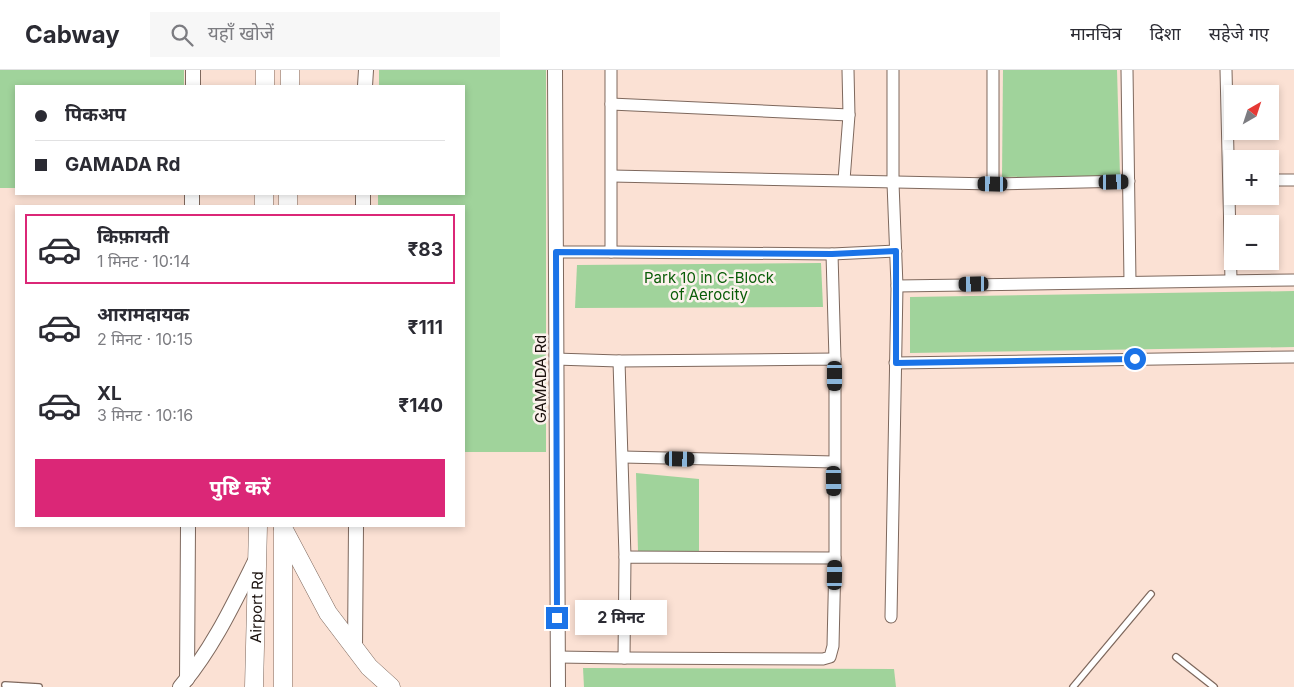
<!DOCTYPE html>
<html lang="hi">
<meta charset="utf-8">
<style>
:root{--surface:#fff;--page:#f7f7f7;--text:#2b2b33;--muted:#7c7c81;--line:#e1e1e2;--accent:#db2777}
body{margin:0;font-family:Inter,"Noto Sans Devanagari",sans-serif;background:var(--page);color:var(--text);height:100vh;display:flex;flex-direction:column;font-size:19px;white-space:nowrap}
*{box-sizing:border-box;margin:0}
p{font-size:16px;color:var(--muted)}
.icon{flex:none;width:28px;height:28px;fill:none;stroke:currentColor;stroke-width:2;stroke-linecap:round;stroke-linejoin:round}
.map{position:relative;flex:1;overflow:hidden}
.drawer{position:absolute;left:15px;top:135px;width:450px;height:322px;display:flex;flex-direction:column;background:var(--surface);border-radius:0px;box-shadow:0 2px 8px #0003}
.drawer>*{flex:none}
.hud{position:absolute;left:15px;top:15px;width:450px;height:110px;border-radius:0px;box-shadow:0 2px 8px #0003;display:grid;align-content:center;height:110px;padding:0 20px;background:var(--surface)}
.needle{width:32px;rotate:39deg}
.controls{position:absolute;left:1224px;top:15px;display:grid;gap:10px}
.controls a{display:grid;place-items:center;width:55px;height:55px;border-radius:0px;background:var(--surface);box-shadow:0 2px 8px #0003;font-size:25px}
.end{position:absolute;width:22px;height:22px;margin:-11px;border:6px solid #1a73e8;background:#fff;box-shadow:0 0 0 2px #fff}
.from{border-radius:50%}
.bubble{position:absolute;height:35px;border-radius:0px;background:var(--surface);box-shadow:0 2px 8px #0003;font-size:16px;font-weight:700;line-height:35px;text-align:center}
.car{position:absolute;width:15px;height:30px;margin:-15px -8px;border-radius:6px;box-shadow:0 0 4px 1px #0007;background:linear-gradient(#222 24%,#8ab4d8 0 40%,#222 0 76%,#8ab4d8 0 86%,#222 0)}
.hud b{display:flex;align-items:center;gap:18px;height:48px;font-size:19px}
.hud b+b{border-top:1px solid var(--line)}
.hud i{width:12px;height:12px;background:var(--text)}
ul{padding:9px 0 0;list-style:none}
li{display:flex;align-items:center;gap:15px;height:70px;margin:0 10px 8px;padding:0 10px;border:2px solid transparent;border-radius:0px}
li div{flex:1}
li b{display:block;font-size:19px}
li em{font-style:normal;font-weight:700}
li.current{border-color:var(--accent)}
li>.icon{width:45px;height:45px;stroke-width:1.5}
.cta{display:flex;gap:10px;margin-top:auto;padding:10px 20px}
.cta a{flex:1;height:58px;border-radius:0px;background:var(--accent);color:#fff;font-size:20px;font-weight:700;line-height:58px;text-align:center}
header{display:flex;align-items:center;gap:30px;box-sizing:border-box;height:70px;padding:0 25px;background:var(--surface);border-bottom:1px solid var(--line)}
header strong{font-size:24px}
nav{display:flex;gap:28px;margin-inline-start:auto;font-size:18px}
.search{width:350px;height:45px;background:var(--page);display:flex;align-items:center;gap:12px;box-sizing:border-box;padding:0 18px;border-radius:0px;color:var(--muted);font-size:19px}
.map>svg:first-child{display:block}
</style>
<header>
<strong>Cabway</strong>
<div class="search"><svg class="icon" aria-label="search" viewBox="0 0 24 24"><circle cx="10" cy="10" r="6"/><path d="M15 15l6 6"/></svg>यहाँ खोजें</div>
<nav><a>मानचित्र</a><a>दिशा</a><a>सहेजे गए</a></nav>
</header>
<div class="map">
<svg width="1294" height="617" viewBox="0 0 1294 617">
<rect width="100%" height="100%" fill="#fbe1d4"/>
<g fill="#a0d39b">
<path d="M0 0H184V16H16V118H0Z"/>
<path d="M379 0H546V382H464V136H378V124H464V16H379Z"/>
<path d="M1003 0H1117L1120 106 1002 107Z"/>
<path d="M821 193 823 237 575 238 577 195Z"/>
<path d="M1294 221V277L910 283V227Z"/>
<path d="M636 403 699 409V481H638Z"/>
<path d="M583 598 894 599 896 617H584Z"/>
</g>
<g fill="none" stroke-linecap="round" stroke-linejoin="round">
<defs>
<g id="service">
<path d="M1176 587 1214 617"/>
<path d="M5 615 39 617"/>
<path d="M1073 617 1151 524"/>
</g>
<g id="minor">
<path d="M1127 0 1130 212"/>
<path d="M1226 0 1231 210"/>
<path d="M611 34 849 45"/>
<path d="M612 106 993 114 1129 111"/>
<path d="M844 110 849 45 848 0"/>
<path d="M1270 110H1294"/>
<path d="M993 114V0"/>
<path d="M556 182H611V0"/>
<path d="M611 182 832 184 896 181"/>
<path d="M832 184 835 289"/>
<path d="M897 216 1294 210"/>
<path d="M555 289 619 291 835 289V488L625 487 624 588 557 587"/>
<path d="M619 291 625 487"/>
<path d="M895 293 1294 287"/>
<path d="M623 387 834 392"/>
<path d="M891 547 897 216 893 113V0"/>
<path d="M624 588 823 589 830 587 833 576 835 488"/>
</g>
<g id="tertiary">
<path d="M555 0 558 617"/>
<path d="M193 16V0"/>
<path d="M365 16 366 0"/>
<path d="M192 136V124"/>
<path d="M363 136V124"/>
<path d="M355 578 356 456"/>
<path d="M187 609 188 456"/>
<path d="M180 617C212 580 234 533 256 489"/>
</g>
<g id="primary">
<path d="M265 16V0"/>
<path d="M290 16V0"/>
<path d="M264 136V124"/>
<path d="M288 136V124"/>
<path d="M283 458 328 543 369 597 391 617"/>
<path id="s1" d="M254 617 258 456"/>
<path d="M283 617V459"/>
</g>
</defs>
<use href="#service" stroke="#7e685d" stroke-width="8"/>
<use href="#minor" stroke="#7e685d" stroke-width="13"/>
<use href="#tertiary" stroke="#7e685d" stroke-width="16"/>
<use href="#primary" stroke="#7e685d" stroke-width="19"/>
<use href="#service" stroke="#fff" stroke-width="5.5"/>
<use href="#minor" stroke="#fff" stroke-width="11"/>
<use href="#tertiary" stroke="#fff" stroke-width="14"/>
<use href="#primary" stroke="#fff" stroke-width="18"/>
</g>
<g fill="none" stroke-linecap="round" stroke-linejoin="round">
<path stroke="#1a73e8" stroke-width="6" d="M557 548 556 182 832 184 896 181V293L1135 289"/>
</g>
<g text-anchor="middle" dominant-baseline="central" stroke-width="5" stroke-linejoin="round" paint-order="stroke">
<g font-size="15" fill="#095c07" stroke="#fcf2ed">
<text x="709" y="207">Park 10 in C-Block<tspan x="709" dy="17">of Aerocity</tspan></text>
</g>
<g font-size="15" fill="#1b120e" stroke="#fcf2ed">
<text transform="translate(540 309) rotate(-90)">GAMADA Rd</text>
<text stroke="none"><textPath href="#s1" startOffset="80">Airport Rd</textPath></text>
</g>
</g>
</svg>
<div class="controls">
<a><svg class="needle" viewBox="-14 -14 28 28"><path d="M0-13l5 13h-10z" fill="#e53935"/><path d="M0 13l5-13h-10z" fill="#7c7c81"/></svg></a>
<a>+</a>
<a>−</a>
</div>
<i class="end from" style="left:1135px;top:289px"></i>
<i class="end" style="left:557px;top:548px"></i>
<div class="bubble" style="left:575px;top:530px;width:92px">2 मिनट</div>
<i class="car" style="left:1114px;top:112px;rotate:89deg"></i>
<i class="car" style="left:993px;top:114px;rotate:271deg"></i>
<i class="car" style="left:974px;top:214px;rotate:269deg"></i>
<i class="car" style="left:835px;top:306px;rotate:180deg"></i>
<i class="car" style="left:680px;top:389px;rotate:91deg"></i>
<i class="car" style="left:834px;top:411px;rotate:179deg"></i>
<i class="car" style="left:835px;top:505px;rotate:1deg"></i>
<div class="hud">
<b><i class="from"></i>पिकअप</b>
<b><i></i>GAMADA Rd</b>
</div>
<section class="drawer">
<ul>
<li class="current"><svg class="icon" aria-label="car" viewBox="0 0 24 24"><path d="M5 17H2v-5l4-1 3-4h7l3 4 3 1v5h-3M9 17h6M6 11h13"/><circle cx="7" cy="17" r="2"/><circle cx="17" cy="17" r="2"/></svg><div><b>किफ़ायती</b><p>1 मिनट · 10:14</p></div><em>₹83</em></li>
<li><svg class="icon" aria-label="car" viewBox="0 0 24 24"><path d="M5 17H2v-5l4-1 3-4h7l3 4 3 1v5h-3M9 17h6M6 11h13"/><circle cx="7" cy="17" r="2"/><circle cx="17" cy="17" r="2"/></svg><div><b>आरामदायक</b><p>2 मिनट · 10:15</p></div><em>₹111</em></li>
<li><svg class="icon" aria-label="car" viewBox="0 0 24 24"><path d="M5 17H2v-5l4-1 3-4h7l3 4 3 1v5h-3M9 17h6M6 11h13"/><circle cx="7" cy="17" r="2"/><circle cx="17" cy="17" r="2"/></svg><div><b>XL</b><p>3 मिनट · 10:16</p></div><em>₹140</em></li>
</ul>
<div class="cta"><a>पुष्टि करें</a></div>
</section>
</div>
